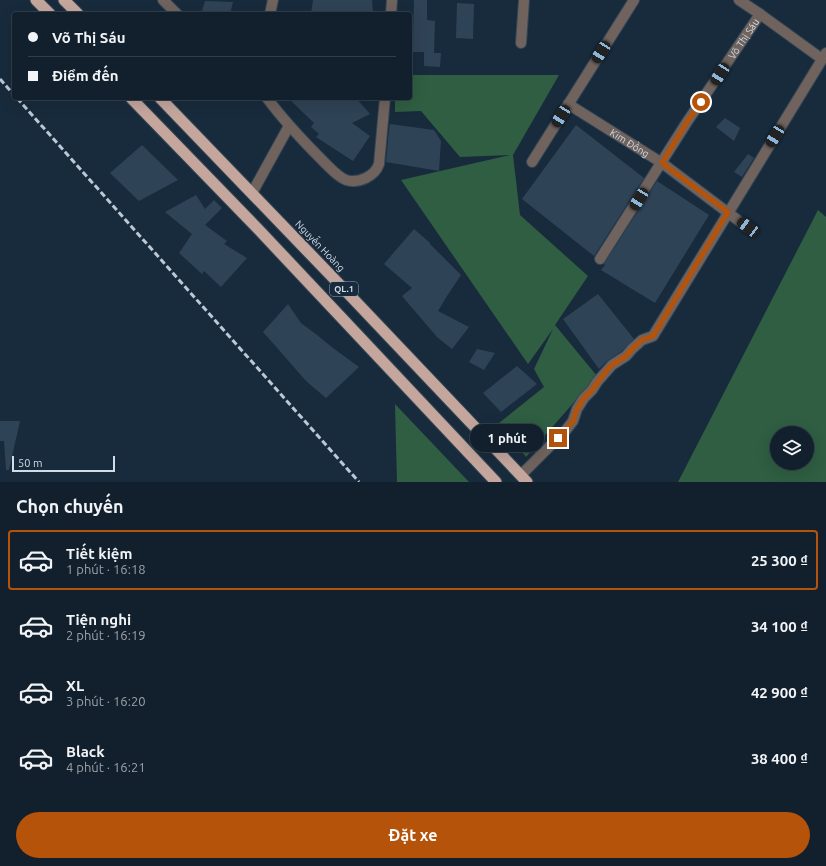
<!DOCTYPE html>
<html lang="vi">
<meta charset="utf-8">
<style>
:root{--surface:#12202d;--page:#1f2d39;--text:#f1f3f6;--muted:#9ca3aa;--line:#313e49;--accent:#b45309}
body{margin:0;font-family:Ubuntu,sans-serif;background:var(--page);color:var(--text);height:100vh;display:flex;flex-direction:column;font-size:15px;white-space:nowrap}
*{box-sizing:border-box;margin:0}
p{font-size:13px;color:var(--muted)}
.icon{flex:none;width:22px;height:22px;fill:none;stroke:currentColor;stroke-width:2;stroke-linecap:round;stroke-linejoin:round}
.map{position:relative;height:482px;overflow:hidden}
.panel{display:flex;flex-direction:column;background:var(--surface);flex:1}
.panel>*{flex:none}
.hud{position:absolute;left:12px;top:12px;width:400px;height:88px;border-radius:4px;box-shadow:0 4px 16px #0002,0 0 0 1px var(--line);display:grid;align-content:center;height:88px;padding:0 16px;background:var(--surface)}
.tools{position:absolute;left:770px;top:426px;display:grid;gap:8px}
.tools a{display:grid;place-items:center;width:44px;height:44px;border-radius:50%;background:var(--surface);box-shadow:0 4px 16px #0002,0 0 0 1px var(--line);font-size:20px}
.scale{position:absolute;left:12px;bottom:10px;width:103px;box-sizing:border-box;padding-left:4px;border:2px solid #d0dce7;border-top:0;font-size:11px;line-height:14px;white-space:nowrap;color:#d0dce7;-webkit-text-stroke:3px #182b3c;paint-order:stroke}
.end{position:absolute;width:18px;height:18px;margin:-9px;border:5px solid #b45309;background:#fff;box-shadow:0 0 0 2px #fff}
.from{border-radius:50%}
.bubble{position:absolute;height:28px;border-radius:14px;background:var(--surface);box-shadow:0 4px 16px #0002,0 0 0 1px var(--line);font-size:13px;font-weight:600;line-height:28px;text-align:center}
.car{position:absolute;width:12px;height:24px;margin:-12px -6px;border-radius:5px;box-shadow:0 0 3px 1px #0007;background:linear-gradient(#222 24%,#8ab4d8 0 40%,#222 0 76%,#8ab4d8 0 86%,#222 0)}
.hud b{display:flex;align-items:center;gap:14px;height:38px;font-size:15px}
.hud b+b{border-top:1px solid var(--line)}
.hud i{width:10px;height:10px;background:var(--text)}
ul{padding:0;list-style:none}
li{display:flex;align-items:center;gap:12px;height:60px;margin:0 8px 6px;padding:0 8px;border:2px solid transparent;border-radius:4px}
li div{flex:1}
li b{display:block;font-size:15px}
li em{font-style:normal;font-weight:600}
li.on{border-color:var(--accent)}
li>.icon{width:36px;height:36px;stroke-width:1.5}
h2{padding:0 16px;font-size:18px;line-height:48px}
.button{display:flex;gap:8px;margin-top:auto;padding:8px 16px}
.button a{flex:1;height:46px;border-radius:24px;background:var(--accent);color:#fff;font-size:16px;font-weight:600;line-height:46px;text-align:center}
.map>svg:first-child{display:block}
</style>
<div class="map">
<svg width="826" height="482" viewBox="0 0 826 482">
<rect width="100%" height="100%" fill="#182b3c"/>
<g fill="#2f5e42" fill-rule="evenodd">
<path d="M410 75H559L513 155 520 215 588 276 555 325 597 376 526 457 499 423 544 387 534 369 553 329 528 364 401 180 510 155 460 157 421 111 395 112V98H410Z"/>
<path d="M818 210 826 217V482H678ZM777 433H807V463H777Z"/>
<path d="M395 404 469 482H397Z"/>
</g>
<g fill="#2f4356">
<path d="M313 0H372L373 14H311Z"/>
<path d="M414 0H427V20L435 21 434 53H441L440 67 424 66V52H410V37L413 38Z"/>
<path d="M205 1 233 2 230 14H201Z"/>
<path d="M457 3 474 4 473 39 456 38Z"/>
<path d="M288 98H356L370 114 352 123 370 136 353 161 316 137 319 134 311 127 314 123Z"/>
<path d="M725 118 740 128 734 141 716 127Z"/>
<path d="M390 124 434 130 441 141 439 171 386 162 389 130Z"/>
<path d="M576 125 644 178 594 256 522 199Z"/>
<path d="M142 145 178 180 139 201 110 173Z"/>
<path d="M748 154 754 158 742 177 734 172Z"/>
<path d="M657 181 709 215 655 303 601 270 605 265 604 264Z"/>
<path d="M196 195 205 209 214 200 222 208 205 225 227 241 224 244 247 258 221 287 204 271 202 274 179 253 192 234 165 212Z"/>
<path d="M414 229 430 243V244L461 275 447 296 438 311 469 327 452 349 437 337 402 296 412 288 384 264Z"/>
<path d="M598 294 634 339 622 351 607 361 599 369 563 319Z"/>
<path d="M288 304 301 323 317 335 333 348 359 367 326 398 306 381 292 365 279 350 263 332Z"/>
<path d="M477 349 495 353 484 370 469 362Z"/>
<path d="M517 366 537 384 501 412 483 393Z"/>
<path d="M0 421H20L9 470H6L4 441H0Z"/>
</g>
<g fill="none" stroke-linecap="round" stroke-linejoin="round">
<defs>
<g id="minor">
<path d="M163 0 177 14"/>
<path d="M739 0 760 14 822 59"/>
<path d="M270 14 273 0"/>
<path d="M391 14 392 0"/>
<path d="M521 43 524 0"/>
<path d="M267 98C284 121 304 142 325 163 331 169 338 177 346 180 359 184 375 176 379 164L385 98"/>
<path id="s1" d="M568 104 662 163 747 227"/>
<path d="M532 162 634 0"/>
<path d="M252 193 289 126"/>
<path id="s2" d="M600 259 687 122 760 14"/>
<path d="M521 475 566 430 573 421 577 409 584 398 592 390 597 382 612 365 626 356 632 349 642 340 653 336 826 53"/>
</g>
<g id="trunk">
<path d="M36 0 50 14"/>
<path d="M64 0 78 14"/>
<path d="M131 98 259 230 496 482"/>
<path d="M160 98 341 286 527 482"/>
</g>
</defs>
<use href="#minor" stroke="#354757" stroke-width="12"/>
<use href="#trunk" stroke="#354757" stroke-width="13"/>
<use href="#minor" stroke="#70635e" stroke-width="10"/>
<use href="#trunk" stroke="#c4a69c" stroke-width="11"/>
<g stroke="#bcc8d4" stroke-width="3" stroke-dasharray="6 3" stroke-linecap="butt">
<path d="M0 79 14 95"/>
<path d="M17 98 359 482"/>
</g>
</g>
<g fill="none" stroke-linecap="round" stroke-linejoin="round">
<path stroke="#b45309" stroke-width="5" d="M558 438 573 421 577 409 584 398 592 390 607 370 612 365 626 356 632 349 642 340 653 336 728 212 662 163 687 122 701 102"/>
</g>
<g text-anchor="middle" dominant-baseline="central" stroke-width="3" stroke-linejoin="round" paint-order="stroke">
<rect fill="#182b3c" stroke="#99a7b4" stroke-width="1" x="330" y="282" width="28" height="14" rx="3"/>
<g font-size="9" font-weight="bold" fill="#d0dce7">
<text x="344" y="289">QL.1</text>
</g>
<g font-size="10" fill="#d0dce7" stroke="#182b3c">
<text stroke="none"><textPath href="#s2" startOffset="263">Võ Thị Sáu</textPath></text>
<text stroke="none"><textPath href="#s1" startOffset="73">Kim Đồng</textPath></text>
<text transform="translate(320 246) rotate(46)">Nguyễn Hoàng</text>
</g>
</g>
</svg>
<div class="tools">
<a><svg class="icon" aria-label="layers" viewBox="0 0 24 24"><path d="M12 4l9 5-9 5-9-5zM3 14l9 5 9-5"/></svg></a>
</div>
<div class="scale">50 m</div>
<i class="end from" style="left:701px;top:102px"></i>
<i class="end" style="left:558px;top:438px"></i>
<div class="bubble" style="left:470px;top:424px;width:74px">1 phút</div>
<i class="car" style="left:601px;top:52px;rotate:213deg"></i>
<i class="car" style="left:720px;top:74px;rotate:213deg"></i>
<i class="car" style="left:561px;top:116px;rotate:212deg"></i>
<i class="car" style="left:775px;top:136px;rotate:211deg"></i>
<i class="car" style="left:639px;top:199px;rotate:212deg"></i>
<i class="car" style="left:748px;top:227px;rotate:307deg"></i>
<div class="hud">
<b><i class="from"></i>Võ Thị Sáu</b>
<b><i></i>Điểm đến</b>
</div>
</div>
<section class="panel">
<h2>Chọn chuyến</h2>
<ul>
<li class="on"><svg class="icon" aria-label="car" viewBox="0 0 24 24"><path d="M5 17H2v-5l4-1 3-4h7l3 4 3 1v5h-3M9 17h6M6 11h13"/><circle cx="7" cy="17" r="2"/><circle cx="17" cy="17" r="2"/></svg><div><b>Tiết kiệm</b><p>1 phút · 16:18</p></div><em>25 300 ₫</em></li>
<li><svg class="icon" aria-label="car" viewBox="0 0 24 24"><path d="M5 17H2v-5l4-1 3-4h7l3 4 3 1v5h-3M9 17h6M6 11h13"/><circle cx="7" cy="17" r="2"/><circle cx="17" cy="17" r="2"/></svg><div><b>Tiện nghi</b><p>2 phút · 16:19</p></div><em>34 100 ₫</em></li>
<li><svg class="icon" aria-label="car" viewBox="0 0 24 24"><path d="M5 17H2v-5l4-1 3-4h7l3 4 3 1v5h-3M9 17h6M6 11h13"/><circle cx="7" cy="17" r="2"/><circle cx="17" cy="17" r="2"/></svg><div><b>XL</b><p>3 phút · 16:20</p></div><em>42 900 ₫</em></li>
<li><svg class="icon" aria-label="car" viewBox="0 0 24 24"><path d="M5 17H2v-5l4-1 3-4h7l3 4 3 1v5h-3M9 17h6M6 11h13"/><circle cx="7" cy="17" r="2"/><circle cx="17" cy="17" r="2"/></svg><div><b>Black</b><p>4 phút · 16:21</p></div><em>38 400 ₫</em></li>
</ul>
<div class="button"><a>Đặt xe</a></div>
</section>
